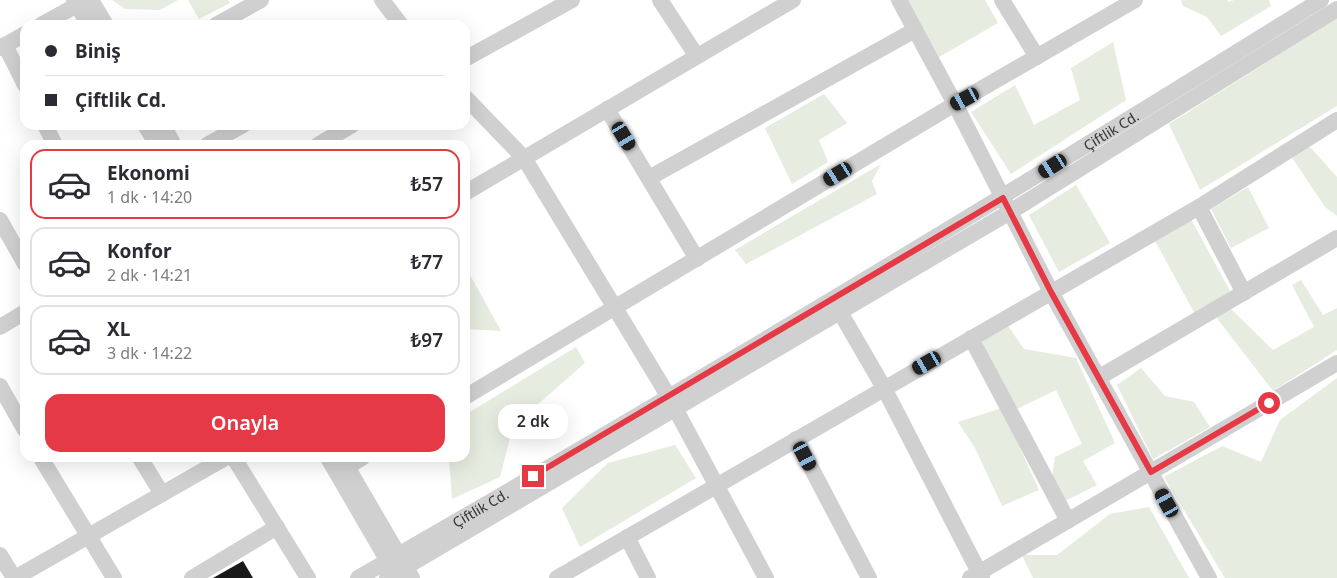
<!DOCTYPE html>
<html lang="tr">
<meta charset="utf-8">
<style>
:root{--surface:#fff;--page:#f2f2f3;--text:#2b2b33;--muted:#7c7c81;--line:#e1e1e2;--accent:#e63946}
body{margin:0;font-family:"Noto Sans",sans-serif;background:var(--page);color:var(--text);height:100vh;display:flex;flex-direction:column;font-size:19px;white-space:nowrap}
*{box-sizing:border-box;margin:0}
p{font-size:16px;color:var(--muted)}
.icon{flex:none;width:28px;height:28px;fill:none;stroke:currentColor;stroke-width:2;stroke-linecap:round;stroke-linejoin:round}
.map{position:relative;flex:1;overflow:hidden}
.details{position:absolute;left:20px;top:140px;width:450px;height:322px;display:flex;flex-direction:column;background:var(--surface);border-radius:15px;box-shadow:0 5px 20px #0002}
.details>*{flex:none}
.hud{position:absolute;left:20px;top:20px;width:450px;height:110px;border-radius:15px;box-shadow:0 5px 20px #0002;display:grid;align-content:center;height:110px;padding:0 25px;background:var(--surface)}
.end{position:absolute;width:22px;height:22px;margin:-11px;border:6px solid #e63946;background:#fff;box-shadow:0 0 0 2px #fff}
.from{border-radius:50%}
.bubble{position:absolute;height:35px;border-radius:15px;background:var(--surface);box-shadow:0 5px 20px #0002;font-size:16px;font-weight:600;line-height:35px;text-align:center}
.car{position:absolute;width:15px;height:30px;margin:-15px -8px;border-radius:6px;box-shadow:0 0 4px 1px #0007;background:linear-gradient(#222 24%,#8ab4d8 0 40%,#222 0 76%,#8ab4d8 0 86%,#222 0)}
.hud b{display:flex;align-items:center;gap:18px;height:48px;font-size:19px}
.hud b+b{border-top:1px solid var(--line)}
.hud i{width:12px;height:12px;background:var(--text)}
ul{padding:9px 0 0;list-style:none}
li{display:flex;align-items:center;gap:15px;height:70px;margin:0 10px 8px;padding:0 15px;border:2px solid var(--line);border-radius:15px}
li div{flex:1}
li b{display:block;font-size:19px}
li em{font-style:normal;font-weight:600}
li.selected{border-color:var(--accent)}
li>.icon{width:45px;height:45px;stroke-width:1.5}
.action{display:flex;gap:10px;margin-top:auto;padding:10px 25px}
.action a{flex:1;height:58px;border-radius:15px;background:var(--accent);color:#fff;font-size:20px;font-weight:600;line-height:58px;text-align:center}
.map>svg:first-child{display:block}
</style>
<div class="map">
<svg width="1337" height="578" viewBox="0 0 1337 578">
<rect width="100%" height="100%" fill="#fff"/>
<g fill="#e6ecdf">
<path d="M112 0H178L160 10 125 9Z"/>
<path d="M188 0H228L230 3 199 19Z"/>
<path d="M907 0H985L998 23 939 57Z"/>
<path d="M1181 0H1227L1229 2 1234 0H1269L1271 6 1221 36 1207 17 1183 6Z"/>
<path d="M1337 18V106L1200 190 1169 124Z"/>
<path d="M1113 42 1126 100 1011 174 971 112 1015 85 1034 125 1080 100 1071 68Z"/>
<path d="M824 94 847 123 819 140 828 162 792 184 765 128Z"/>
<path d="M1310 147 1337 177V216L1325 207 1291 156Z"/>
<path d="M881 164 872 181 877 194 746 264 735 250Z"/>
<path d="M1076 185 1110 243 1059 272 1029 215Z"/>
<path d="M1248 187 1269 228 1231 248 1211 209Z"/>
<path d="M1191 219 1230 291 1195 314 1154 239Z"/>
<path d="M465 266 501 331 465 329Z"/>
<path d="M1301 280 1323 315 1337 308V350L1273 391 1216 317 1231 309 1273 350 1314 327 1292 285Z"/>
<path d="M1006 323 1024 349 1076 358 1115 443 1083 461 1097 485 1065 501 1052 477 1055 457 1082 444 1056 390 1017 409 981 339Z"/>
<path d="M576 347 585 363 513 426 500 477 452 499 449 458H465V415Z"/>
<path d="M1141 368 1165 396 1194 402 1210 427 1153 459 1117 385Z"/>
<path d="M1337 378V578H1225L1164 477 1222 446 1261 462 1280 420Z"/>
<path d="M1002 408 1039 490 1002 506 975 448 958 422Z"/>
<path d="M675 445 696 478 580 547 562 508 608 463Z"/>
<path d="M1149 507 1189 578H1033L1022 555H1057L1110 514Z"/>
</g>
<path fill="#1a1a1a" d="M243 561 253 578H213Z"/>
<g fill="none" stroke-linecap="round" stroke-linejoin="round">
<g stroke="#d0d0d0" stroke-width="16">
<path d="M74 0 89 25"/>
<path d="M91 0 106 25"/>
<path d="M382 0 401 25"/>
<path d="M660 0 696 55"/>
<path d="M1002 0 1037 57"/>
<path d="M1135 0 955 104 1051 292 1209 578"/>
<path d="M41 25 86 0"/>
<path d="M216 25 261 0"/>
<path d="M5 45 25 85"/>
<path d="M0 48 25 34"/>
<path d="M465 59 572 0"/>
<path d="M465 97 524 158 669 397"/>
<path d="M607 109 697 259"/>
<path d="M45 125 55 145"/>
<path d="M145 125 157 145"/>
<path d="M163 125 174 145"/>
<path d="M207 145 243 125"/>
<path d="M318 145 352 125"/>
<path d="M649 178 915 30"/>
<path d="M465 193 793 0"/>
<path d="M1199 207 1244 293"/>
<path d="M0 220 25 264"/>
<path d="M840 312 884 388 982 578"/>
<path d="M0 327 25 312"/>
<path d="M971 338 1068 521"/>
<path d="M1098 378 1337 238"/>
<path d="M0 386 25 430"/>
<path d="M465 397 955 104 899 0"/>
<path d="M676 410 766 578"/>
<path d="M796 439 869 578"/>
<path d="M41 458 114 578"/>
<path d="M140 458 162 494"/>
<path d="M234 458 308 578"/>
<path d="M328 458 393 570"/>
<path d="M342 458 412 578"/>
<path d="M347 467 362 458"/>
<path d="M627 537 648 578"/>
<path d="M0 555 14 578"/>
<path d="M15 578 225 458"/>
<path d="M192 578 277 527"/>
<path id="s1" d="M358 578C683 392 1003 198 1321 0"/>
<path d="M387 578 1010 212 1337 9"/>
<path d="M557 578 1199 207 1337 120"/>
<path d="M970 578 1337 363"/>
</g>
</g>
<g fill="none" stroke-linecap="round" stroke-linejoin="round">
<path stroke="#e63946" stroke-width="6" d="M533 476 1003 198 1051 292 1151 472 1269 403"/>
</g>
<g text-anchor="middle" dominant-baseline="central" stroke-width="5" stroke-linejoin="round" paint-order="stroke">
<g font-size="14" fill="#333" stroke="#fff">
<text stroke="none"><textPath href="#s1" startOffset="876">Çiftlik Cd.</textPath></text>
<text stroke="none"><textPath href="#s1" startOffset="141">Çiftlik Cd.</textPath></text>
</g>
</g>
</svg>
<i class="end from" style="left:1269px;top:403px"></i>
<i class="end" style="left:533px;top:476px"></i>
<div class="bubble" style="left:498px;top:404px;width:70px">2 dk</div>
<i class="car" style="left:965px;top:99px;rotate:242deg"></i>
<i class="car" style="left:624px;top:136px;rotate:149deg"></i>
<i class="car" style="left:1053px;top:166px;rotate:238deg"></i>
<i class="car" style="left:838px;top:174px;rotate:239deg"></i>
<i class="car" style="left:927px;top:363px;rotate:240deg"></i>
<i class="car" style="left:805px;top:456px;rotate:152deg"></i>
<i class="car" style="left:1167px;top:503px;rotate:331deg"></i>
<div class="hud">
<b><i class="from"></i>Biniş</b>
<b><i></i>Çiftlik Cd.</b>
</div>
<section class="details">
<ul>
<li class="selected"><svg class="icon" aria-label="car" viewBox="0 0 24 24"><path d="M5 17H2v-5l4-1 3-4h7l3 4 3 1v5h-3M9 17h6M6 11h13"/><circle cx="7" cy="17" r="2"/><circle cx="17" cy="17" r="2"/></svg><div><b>Ekonomi</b><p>1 dk · 14:20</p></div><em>₺57</em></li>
<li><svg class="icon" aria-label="car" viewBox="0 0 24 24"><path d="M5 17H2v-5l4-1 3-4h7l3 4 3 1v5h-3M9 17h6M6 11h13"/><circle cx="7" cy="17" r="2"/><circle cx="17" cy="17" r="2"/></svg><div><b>Konfor</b><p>2 dk · 14:21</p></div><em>₺77</em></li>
<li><svg class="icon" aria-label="car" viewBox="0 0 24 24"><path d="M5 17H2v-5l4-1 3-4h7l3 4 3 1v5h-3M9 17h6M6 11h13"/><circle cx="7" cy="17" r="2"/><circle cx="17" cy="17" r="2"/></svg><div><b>XL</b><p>3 dk · 14:22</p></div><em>₺97</em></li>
</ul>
<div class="action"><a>Onayla</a></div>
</section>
</div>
